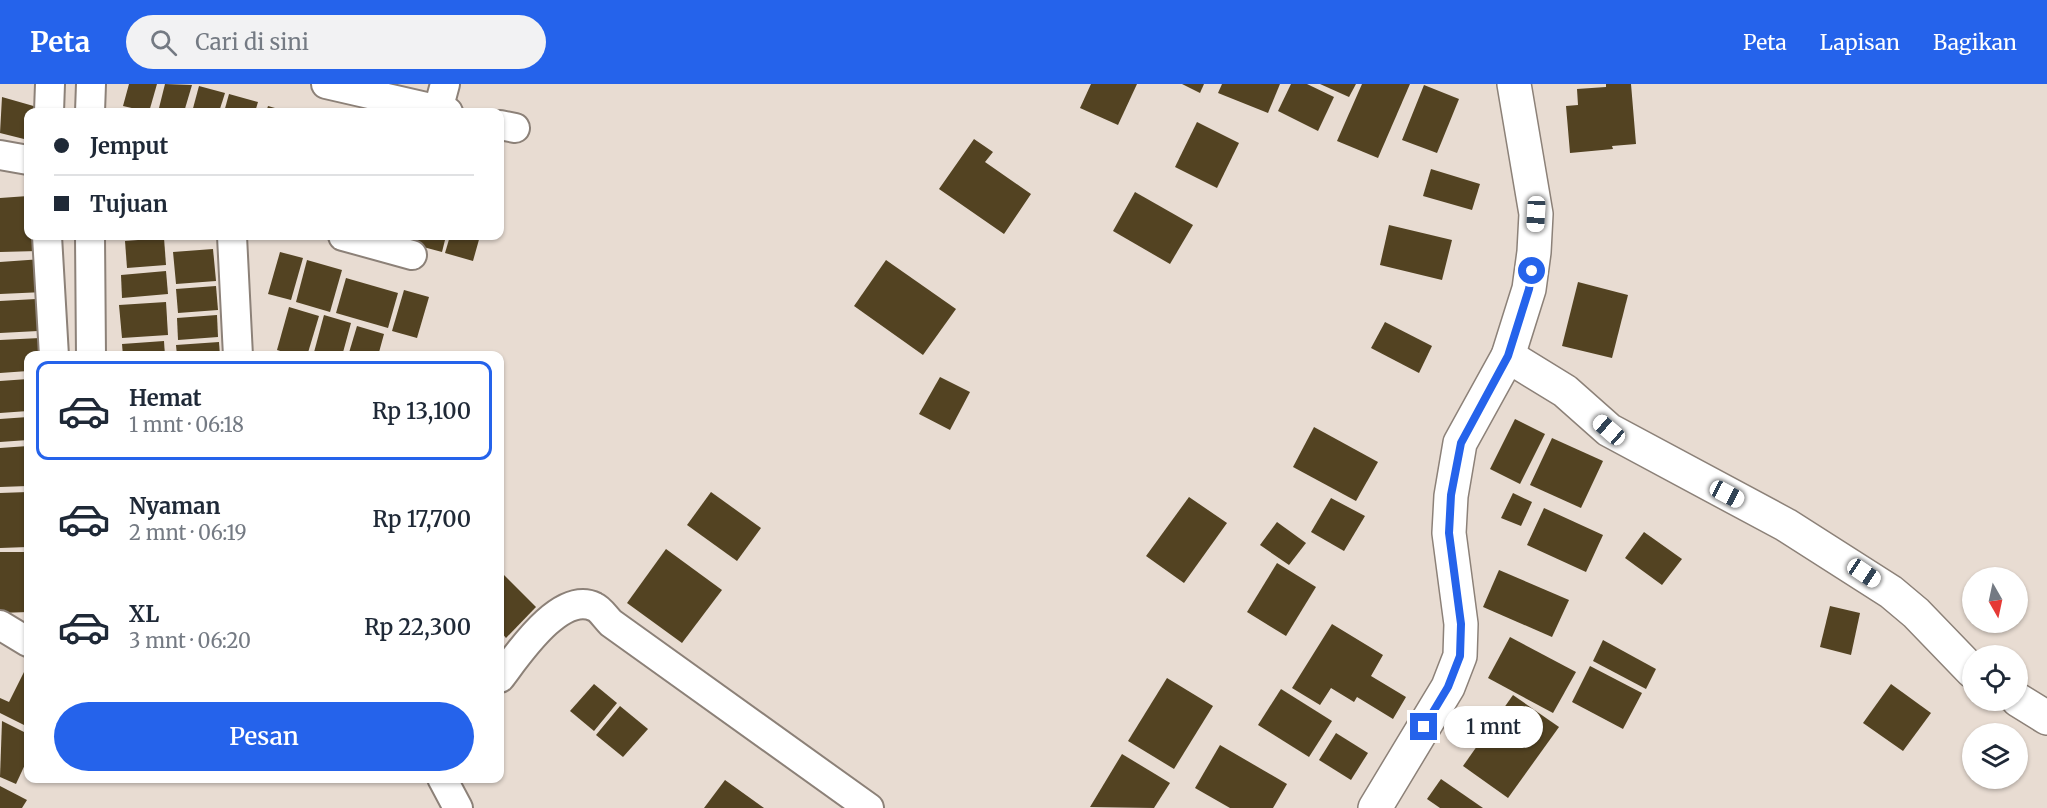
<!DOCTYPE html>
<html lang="id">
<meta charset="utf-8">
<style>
:root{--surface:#fff;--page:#f2f2f3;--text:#1f2937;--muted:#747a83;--line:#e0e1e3;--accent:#2563eb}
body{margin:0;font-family:Merriweather,serif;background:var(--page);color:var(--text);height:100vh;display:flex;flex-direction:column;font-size:22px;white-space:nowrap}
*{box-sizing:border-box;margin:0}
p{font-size:20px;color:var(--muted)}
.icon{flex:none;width:33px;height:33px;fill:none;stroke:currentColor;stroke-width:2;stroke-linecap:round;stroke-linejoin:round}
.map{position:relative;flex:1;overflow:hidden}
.panel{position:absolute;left:24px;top:267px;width:480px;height:432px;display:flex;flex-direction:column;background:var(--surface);border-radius:12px;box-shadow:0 2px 4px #0004}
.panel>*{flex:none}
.banner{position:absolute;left:24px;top:24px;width:480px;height:132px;border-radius:12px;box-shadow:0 2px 4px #0004;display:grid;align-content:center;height:132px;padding:0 30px;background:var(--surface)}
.needle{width:39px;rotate:171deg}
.buttons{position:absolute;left:1962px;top:483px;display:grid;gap:12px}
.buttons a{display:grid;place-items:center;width:66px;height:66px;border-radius:50%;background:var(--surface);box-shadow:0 2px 4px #0004;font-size:30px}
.end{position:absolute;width:27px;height:27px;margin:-14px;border:8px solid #2563eb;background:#fff;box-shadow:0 0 0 3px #fff}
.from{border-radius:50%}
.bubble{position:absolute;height:42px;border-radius:21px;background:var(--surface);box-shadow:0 2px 4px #0004;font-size:20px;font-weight:600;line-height:42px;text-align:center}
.car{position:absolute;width:18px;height:36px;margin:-18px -9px;border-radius:8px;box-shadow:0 0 4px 2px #0007;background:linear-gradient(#fff 24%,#345 0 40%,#fff 0 76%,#345 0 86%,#fff 0)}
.banner b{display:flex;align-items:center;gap:21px;height:57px;font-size:22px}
.banner b+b{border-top:2px solid var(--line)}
.banner i{width:15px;height:15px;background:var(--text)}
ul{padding:10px 0 0;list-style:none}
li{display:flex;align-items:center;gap:18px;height:99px;margin:0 12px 9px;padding:0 18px;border:3px solid transparent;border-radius:12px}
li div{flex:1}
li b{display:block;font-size:22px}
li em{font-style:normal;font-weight:600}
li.on{border-color:var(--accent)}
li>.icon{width:54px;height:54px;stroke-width:1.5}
.cta{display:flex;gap:12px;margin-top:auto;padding:12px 30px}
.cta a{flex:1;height:69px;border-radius:36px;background:var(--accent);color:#fff;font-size:24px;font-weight:600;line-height:69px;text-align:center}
header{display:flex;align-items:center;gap:36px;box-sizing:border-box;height:84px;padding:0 30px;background:var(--accent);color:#fff}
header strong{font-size:28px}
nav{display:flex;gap:33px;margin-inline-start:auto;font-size:21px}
.search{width:420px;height:54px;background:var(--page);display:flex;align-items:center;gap:15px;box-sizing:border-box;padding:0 21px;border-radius:33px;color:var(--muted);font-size:22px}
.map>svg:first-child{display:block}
</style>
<header>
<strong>Peta</strong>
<div class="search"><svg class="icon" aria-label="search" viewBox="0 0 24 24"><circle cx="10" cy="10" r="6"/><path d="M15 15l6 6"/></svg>Cari di sini</div>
<nav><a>Peta</a><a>Lapisan</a><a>Bagikan</a></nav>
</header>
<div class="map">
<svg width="2047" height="724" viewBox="0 0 2047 724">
<rect width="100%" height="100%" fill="#e8dcd2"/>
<g fill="#534322">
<path d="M129 0H157L149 28 123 22Z"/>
<path d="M165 0 192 1 184 28H158Z"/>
<path d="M1091 0H1137L1118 41 1080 24Z"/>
<path d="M1182 0H1204L1200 9Z"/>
<path d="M1222 0H1280L1268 29 1218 9Z"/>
<path d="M1291 0H1307L1334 13 1318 47 1278 27Z"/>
<path d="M1320 0H1356L1349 13Z"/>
<path d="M1362 0H1410L1378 74 1337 57Z"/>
<path d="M1606 0H1631L1636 60 1612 62 1613 65 1570 69 1566 22 1578 21 1577 5 1606 3Z"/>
<path d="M1424 1 1459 15 1437 69 1402 56Z"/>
<path d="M199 2 225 9 219 28H192Z"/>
<path d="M229 10 258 18 255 28H224Z"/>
<path d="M2 13 37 23 36 28H28V56L0 49Z"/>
<path d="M268 22 289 28H266Z"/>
<path d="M1197 38 1239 59 1217 104 1175 83Z"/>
<path d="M974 55 993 68 985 78 1031 110 1004 150 939 105Z"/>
<path d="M1431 85 1480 100 1472 126 1423 112Z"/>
<path d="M1135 108 1193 141 1170 180 1113 147Z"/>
<path d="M28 112V152H37L38 167 0 168V114Z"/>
<path d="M1389 141 1452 156 1442 196 1380 181Z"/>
<path d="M414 152H446L442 168 412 160Z"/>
<path d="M450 152H480L473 177 445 169Z"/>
<path d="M164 154 166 181 127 184 125 157Z"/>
<path d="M213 165 216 197 176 200 173 168Z"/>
<path d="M280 168 303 174 291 216 268 210Z"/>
<path d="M42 175 44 208 0 210V178Z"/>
<path d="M307 176 342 186 330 228 296 218Z"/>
<path d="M886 176 956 225 923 271 854 222Z"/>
<path d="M166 187 168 210 122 214 121 191Z"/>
<path d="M346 194 398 209 388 244 336 229Z"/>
<path d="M1578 198 1628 211 1612 274 1562 262Z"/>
<path d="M216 202 218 226 178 229 176 205Z"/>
<path d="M404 206 429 213 417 254 392 247Z"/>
<path d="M36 215 38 247 0 249V217Z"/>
<path d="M166 218 168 251 122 254 119 221Z"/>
<path d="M289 223 319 232 307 272H296L277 266Z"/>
<path d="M217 231 218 253 178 256 177 234Z"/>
<path d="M324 231 351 239 342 272H313Z"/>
<path d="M1385 238 1432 262 1419 289 1371 264Z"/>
<path d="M357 242 384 250 378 272H348Z"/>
<path d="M40 254 41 272H28V287L0 289V256Z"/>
<path d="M164 257 165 272H123L122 260Z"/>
<path d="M219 258 220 272H177L176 261Z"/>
<path d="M940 293 970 308 950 346 919 330Z"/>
<path d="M28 295V327L0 329V297Z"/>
<path d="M28 333V356L0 358V335Z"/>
<path d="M1515 335 1545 350 1520 400 1490 385Z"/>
<path d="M1314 343 1378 378 1356 417 1293 383Z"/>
<path d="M1552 354 1603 377 1581 424 1530 401Z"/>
<path d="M28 362V402L0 403V364Z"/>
<path d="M28 408V463L0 464V409Z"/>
<path d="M711 408 761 444 737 477 687 441Z"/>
<path d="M1513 409 1532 418 1521 442 1501 434Z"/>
<path d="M1189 413 1227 439 1184 499 1146 472Z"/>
<path d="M1331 414 1365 432 1344 467 1311 448Z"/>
<path d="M1544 424 1603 451 1586 488 1527 461Z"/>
<path d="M1277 438 1306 459 1289 481 1260 461Z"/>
<path d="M1644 448 1682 475 1662 501 1625 474Z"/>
<path d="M666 465 722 506 682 559 627 519Z"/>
<path d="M0 468H28V528L0 529Z"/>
<path d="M1277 479 1316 503 1286 552 1247 528Z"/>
<path d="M1499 486 1569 516 1552 553 1483 523Z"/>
<path d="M501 488 536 523 506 554 500 547Z"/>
<path d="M1830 522 1860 529 1851 571 1820 563Z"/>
<path d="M1332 540 1383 571 1371 592 1406 613 1393 635 1357 613 1354 618 1331 604 1320 621 1292 604Z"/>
<path d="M1510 553 1576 588 1553 629 1488 594Z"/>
<path d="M1603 556 1656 585 1646 605 1593 577Z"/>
<path d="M1590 582 1642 609 1623 645 1572 618Z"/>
<path d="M24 588 28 591V643L0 629V614L9 618Z"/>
<path d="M1167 594 1213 622 1174 685 1128 657Z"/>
<path d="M594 600 617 619 594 647 570 627Z"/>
<path d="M1891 600 1931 629 1903 667 1863 639Z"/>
<path d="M1281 605 1332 637 1309 673 1258 641Z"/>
<path d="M1513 611 1559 643 1508 714 1463 682Z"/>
<path d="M620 622 648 645 623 673 596 651Z"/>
<path d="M2 637 28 650V674L16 700 0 693Z"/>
<path d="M1336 649 1368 669 1351 696 1319 676Z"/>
<path d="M1220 661 1287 700 1273 724H1230L1195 704Z"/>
<path d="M1122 670 1170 699 1154 724 1090 723Z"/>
<path d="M1441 695 1483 724H1440L1427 715Z"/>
<path d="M725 696 764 724H704Z"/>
<path d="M0 702 27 716 22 724H0Z"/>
</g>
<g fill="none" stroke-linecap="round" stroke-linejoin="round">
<defs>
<g id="street">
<path d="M326 0 448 28"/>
<path d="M438 26 445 0"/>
<path d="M49 28 50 0"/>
<path d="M90 28 91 0"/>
<path d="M500 41 515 44"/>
<path d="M0 71 28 76"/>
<path d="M47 152 54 272"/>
<path d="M90 152 91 272"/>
<path d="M232 152 238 272"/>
<path d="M343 152 412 171"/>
<path d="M0 541 28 558"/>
<path d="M500 594C517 572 560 506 595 523 600 525 606 534 611 539L869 724"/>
<path d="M442 694 458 724"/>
</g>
<g id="secondary">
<path d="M1508 272 1565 307 1609 346 1786 441 1891 508 1916 529 1972 587"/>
<path d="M2018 616 2047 634"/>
<path d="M1375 724 1448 603 1460 572 1461 540 1449 449 1451 412 1460 359 1508 272 1529 205 1534 168 1536 130 1514 0"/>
</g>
</defs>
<use href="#street" stroke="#8c8178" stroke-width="32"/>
<use href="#secondary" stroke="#8c8178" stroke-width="36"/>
<use href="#street" stroke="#fff" stroke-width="28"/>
<use href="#secondary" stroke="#fff" stroke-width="33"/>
</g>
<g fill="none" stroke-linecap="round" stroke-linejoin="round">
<path stroke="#2563eb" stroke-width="8" d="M1424 643 1448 603 1460 572 1461 540 1449 449 1451 411 1461 359 1508 272 1529 205 1532 187"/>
</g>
</svg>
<div class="buttons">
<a><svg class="needle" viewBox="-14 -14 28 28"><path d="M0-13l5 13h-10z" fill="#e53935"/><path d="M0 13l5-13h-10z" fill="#747a83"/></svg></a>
<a><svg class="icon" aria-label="locate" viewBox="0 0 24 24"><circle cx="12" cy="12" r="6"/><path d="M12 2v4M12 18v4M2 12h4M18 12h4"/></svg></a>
<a><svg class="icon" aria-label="layers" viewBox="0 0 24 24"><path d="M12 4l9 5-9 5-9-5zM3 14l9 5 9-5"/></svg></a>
</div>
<i class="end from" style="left:1532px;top:187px"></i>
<i class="end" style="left:1424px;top:643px"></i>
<div class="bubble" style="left:1444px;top:622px;width:99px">1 mnt</div>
<i class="car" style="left:1536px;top:130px;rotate:183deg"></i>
<i class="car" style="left:1609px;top:346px;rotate:311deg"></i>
<i class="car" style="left:1727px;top:410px;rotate:118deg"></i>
<i class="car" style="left:1864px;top:489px;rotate:124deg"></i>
<div class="banner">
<b><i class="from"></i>Jemput</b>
<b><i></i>Tujuan</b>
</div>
<section class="panel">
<ul>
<li class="on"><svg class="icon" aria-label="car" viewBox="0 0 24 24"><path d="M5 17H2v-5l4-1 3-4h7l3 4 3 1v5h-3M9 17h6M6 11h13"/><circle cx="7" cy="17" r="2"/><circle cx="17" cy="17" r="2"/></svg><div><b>Hemat</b><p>1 mnt · 06:18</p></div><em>Rp 13,100</em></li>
<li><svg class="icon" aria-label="car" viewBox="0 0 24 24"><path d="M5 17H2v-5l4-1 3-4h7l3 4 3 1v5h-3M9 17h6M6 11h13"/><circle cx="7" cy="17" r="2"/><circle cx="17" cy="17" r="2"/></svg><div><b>Nyaman</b><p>2 mnt · 06:19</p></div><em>Rp 17,700</em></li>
<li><svg class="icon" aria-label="car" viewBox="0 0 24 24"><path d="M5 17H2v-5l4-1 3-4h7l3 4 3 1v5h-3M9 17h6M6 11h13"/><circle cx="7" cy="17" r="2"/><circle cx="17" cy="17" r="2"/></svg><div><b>XL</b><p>3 mnt · 06:20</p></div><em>Rp 22,300</em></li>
</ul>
<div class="cta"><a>Pesan</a></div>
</section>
</div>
